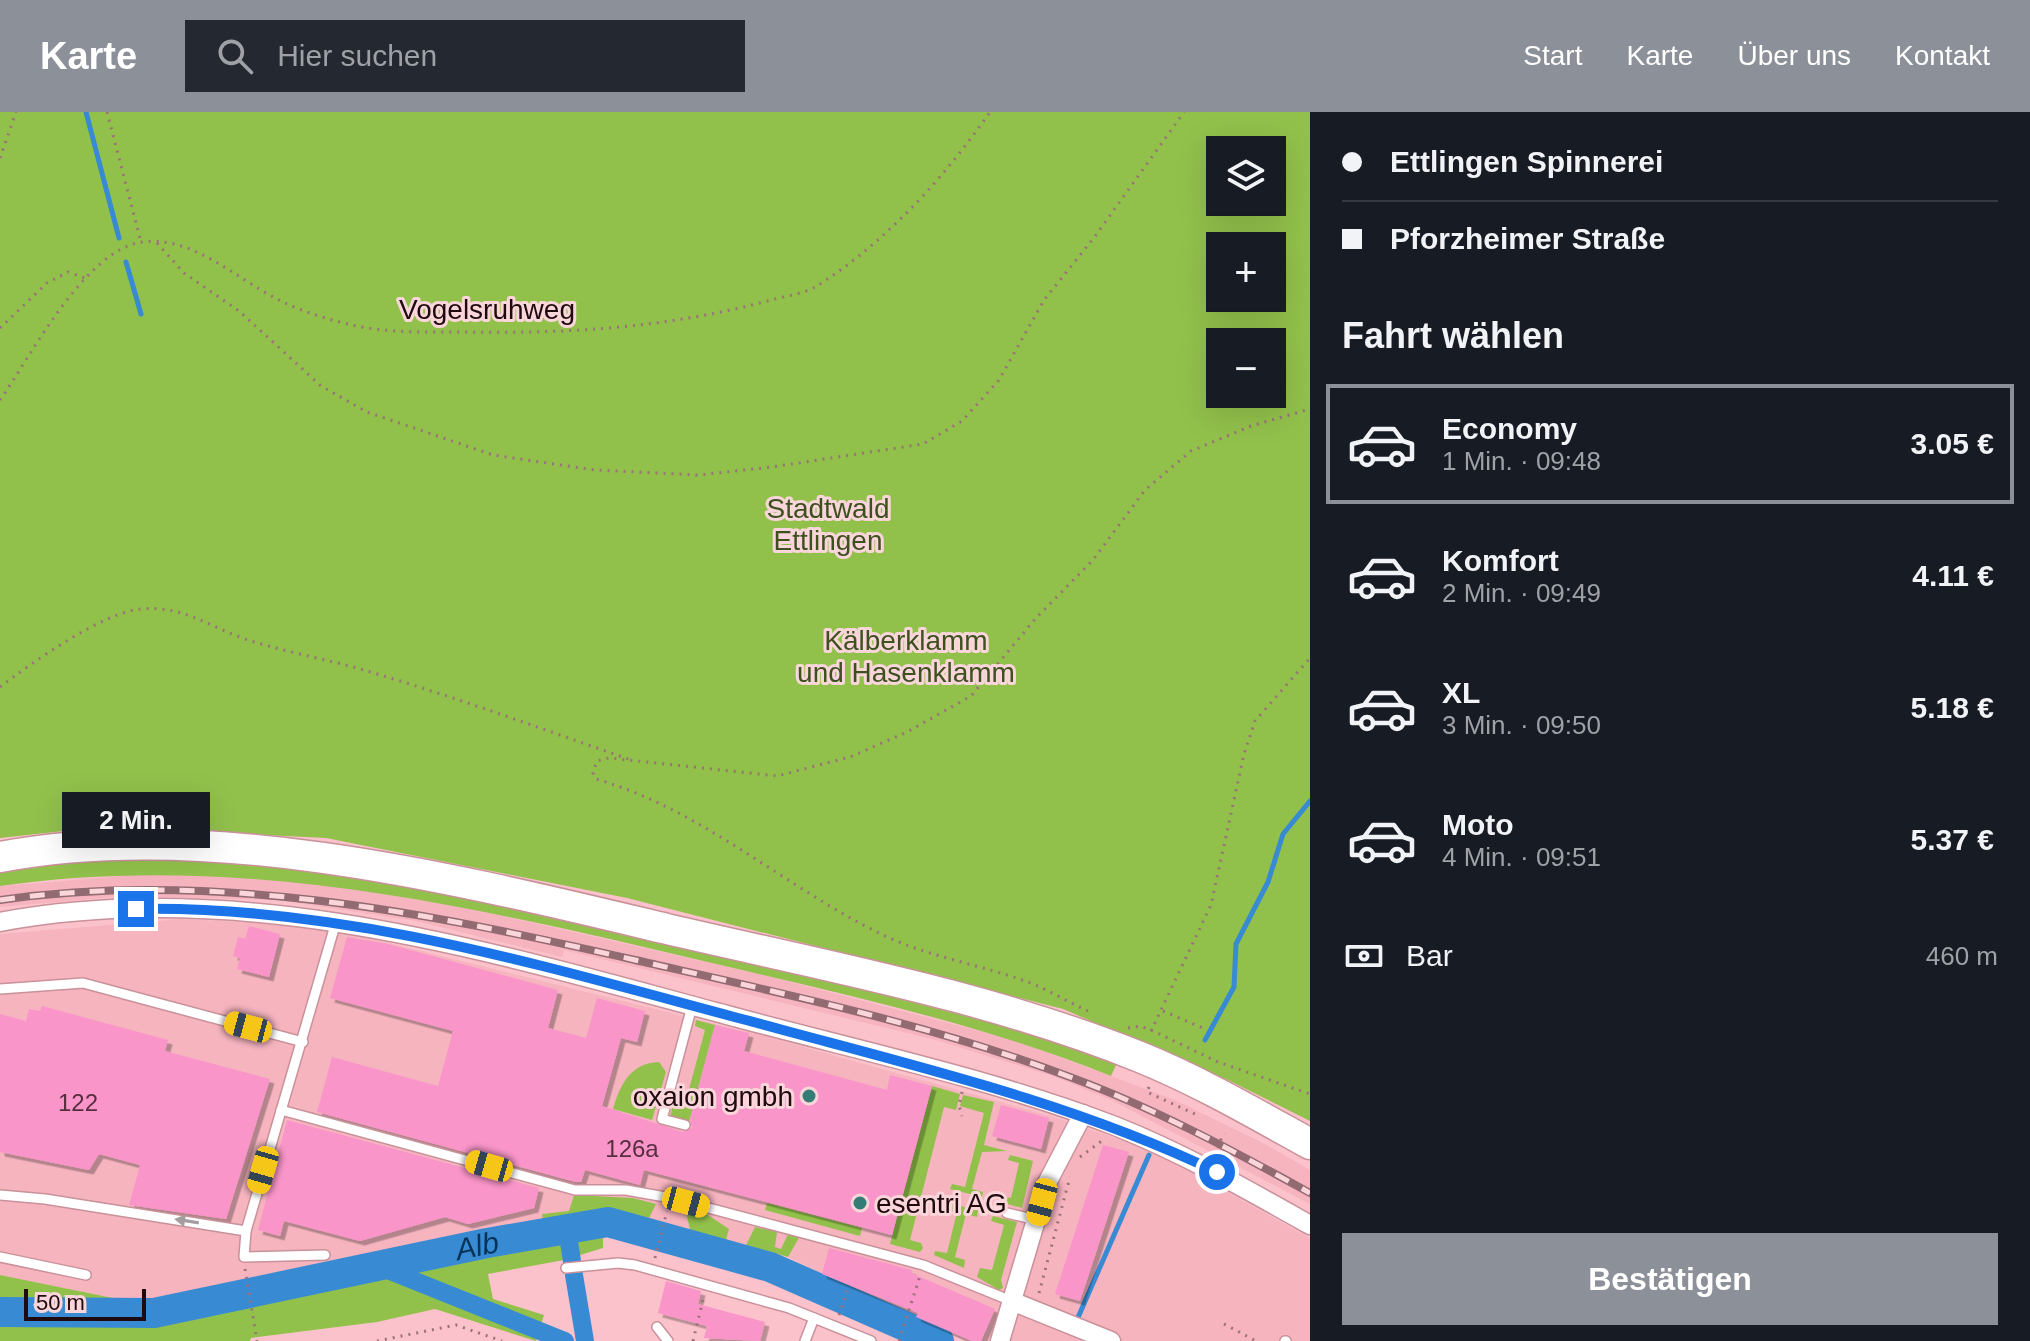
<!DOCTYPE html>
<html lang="de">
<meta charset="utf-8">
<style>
:root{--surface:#171b24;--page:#242831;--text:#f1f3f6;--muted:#9ea1a6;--line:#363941;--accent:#8c9099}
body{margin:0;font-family:Helvetica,sans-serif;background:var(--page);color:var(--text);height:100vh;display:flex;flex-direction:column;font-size:30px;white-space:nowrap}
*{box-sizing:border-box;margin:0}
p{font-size:26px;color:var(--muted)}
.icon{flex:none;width:44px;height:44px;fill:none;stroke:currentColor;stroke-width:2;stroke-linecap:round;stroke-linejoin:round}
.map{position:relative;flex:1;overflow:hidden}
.details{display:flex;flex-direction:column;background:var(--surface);width:720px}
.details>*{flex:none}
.top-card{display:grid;align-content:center;height:176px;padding:0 32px;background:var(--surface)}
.fabs{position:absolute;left:1206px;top:24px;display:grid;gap:16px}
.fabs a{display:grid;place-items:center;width:80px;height:80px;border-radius:0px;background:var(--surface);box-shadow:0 8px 32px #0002;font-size:40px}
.scale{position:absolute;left:24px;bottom:20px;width:122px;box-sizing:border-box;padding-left:8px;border:4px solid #1f0b0f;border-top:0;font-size:22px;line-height:28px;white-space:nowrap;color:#1f0b0f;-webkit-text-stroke:6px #fad6db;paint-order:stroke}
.end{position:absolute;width:36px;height:36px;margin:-18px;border:10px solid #1a73e8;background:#fff;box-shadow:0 0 0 4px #fff}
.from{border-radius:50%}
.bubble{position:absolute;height:56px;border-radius:0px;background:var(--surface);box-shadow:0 8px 32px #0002;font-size:26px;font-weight:800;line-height:56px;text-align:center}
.car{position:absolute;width:24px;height:48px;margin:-24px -12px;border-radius:10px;box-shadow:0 0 6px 2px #0007;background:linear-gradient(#f5c518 24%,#345 0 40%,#f5c518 0 76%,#345 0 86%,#f5c518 0)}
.top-card b{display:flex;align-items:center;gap:28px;height:76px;font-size:30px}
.top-card b+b{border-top:2px solid var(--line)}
.top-card i{width:20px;height:20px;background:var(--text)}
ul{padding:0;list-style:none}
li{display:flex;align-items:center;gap:24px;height:120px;margin:0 16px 12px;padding:0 16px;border:4px solid transparent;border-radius:0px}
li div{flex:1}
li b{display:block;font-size:30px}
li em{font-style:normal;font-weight:800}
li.on{border-color:var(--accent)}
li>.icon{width:72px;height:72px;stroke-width:1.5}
h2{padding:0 32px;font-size:36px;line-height:96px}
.pay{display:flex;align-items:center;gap:20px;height:88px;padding:0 32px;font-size:30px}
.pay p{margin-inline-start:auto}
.button{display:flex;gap:16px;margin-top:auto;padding:16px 32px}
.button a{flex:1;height:92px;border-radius:0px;background:var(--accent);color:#fff;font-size:32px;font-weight:800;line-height:92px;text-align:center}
header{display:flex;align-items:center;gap:48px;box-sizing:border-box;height:112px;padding:0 40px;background:var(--accent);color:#fff}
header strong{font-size:38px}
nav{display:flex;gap:44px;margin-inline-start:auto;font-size:28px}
.search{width:560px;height:72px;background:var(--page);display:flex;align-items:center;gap:20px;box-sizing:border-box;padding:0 28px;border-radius:0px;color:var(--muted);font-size:30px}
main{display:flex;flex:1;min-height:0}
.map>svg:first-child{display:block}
</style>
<header>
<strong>Karte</strong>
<div class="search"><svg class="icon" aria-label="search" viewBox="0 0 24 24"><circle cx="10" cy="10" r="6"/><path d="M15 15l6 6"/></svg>Hier suchen</div>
<nav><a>Start</a><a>Karte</a><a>Über uns</a><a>Kontakt</a></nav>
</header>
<main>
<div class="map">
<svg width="1310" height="1229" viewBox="0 0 1310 1229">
<defs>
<filter id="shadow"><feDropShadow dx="4.5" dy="4.5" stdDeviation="0" flood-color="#0004"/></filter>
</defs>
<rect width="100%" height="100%" fill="#fcc2cb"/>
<g fill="#f6b4bf">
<path d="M151 762H206L332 773 463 795 767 864 1014 928 1175 988 1267 1033 1310 1058V1092L1111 988 1053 964 932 927 564 838 562 845 416 809 278 788 126 784 0 795V774Z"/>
<path d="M181 807 279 812 353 822 760 923 1051 1004 1153 1039 1310 1126V1229H965L788 1145 645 1105 607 1098 247 1171 152 1194 0 1163V822Z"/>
</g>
<g fill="#92c14b" fill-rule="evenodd">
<path d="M0 0H1310V1009L1228 968 1063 897 627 786 326 726 100 715 0 726ZM1220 38H1272V90H1220ZM1220 134H1272V186H1220ZM1220 230H1272V282H1220Z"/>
<path d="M128 745 278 753 461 784 768 853 1008 915 1117 951 1111 964C984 913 849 883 716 852 480 796 244 739 0 774V756Z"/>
<path d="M696 908 715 913 689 1010 670 1005 674 989 685 992 705 918 695 914Z"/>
<path d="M659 950 666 960 652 1008 613 997C620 972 631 951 659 950Z"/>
<path d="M932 974 960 982 956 998 944 995 910 1128 921 1131 923 1136 920 1140 890 1132Z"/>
<path d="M963 983 994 990 984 1033 1007 1039 982 1040 972 1077 983 1080 982 1085 950 1077 952 1072 965 1075 984 1001 960 994Z"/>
<path d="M1010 1043 1033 1049 1022 1096 997 1089 998 1084 1011 1086 1019 1051 1008 1048Z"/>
<path d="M574 1083 633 1086 656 1092 649 1106 607 1098 543 1109 542 1102 569 1099Z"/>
<path d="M767 1091 862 1116 860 1124 765 1098Z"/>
<path d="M947 1091 978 1098 977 1105 966 1102 955 1145 965 1148 964 1156 934 1143 935 1139 947 1141 957 1100 945 1097Z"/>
<path d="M686 1100 705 1101 729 1117 726 1128 690 1118Z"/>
<path d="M993 1104 1017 1110 1001 1168 1003 1176 999 1178 977 1165 980 1156 992 1158 1004 1113 991 1109Z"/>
<path d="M755 1115 777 1120 775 1135 781 1137 788 1122 800 1124 788 1145 746 1133Z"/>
<path d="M603 1116V1136L564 1148 488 1162 493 1187 544 1203 536 1229 435 1197 377 1210 251 1226 250 1229H0V1163L152 1194 240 1173 244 1190Z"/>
</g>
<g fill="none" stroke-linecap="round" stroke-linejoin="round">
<g stroke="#388bd3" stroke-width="5">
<path d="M86 0 119 126"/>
<path d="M126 150 141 202"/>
<path d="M1205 928 1234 875 1236 832 1268 770 1283 722 1310 689"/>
<path d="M1076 1210 1149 1043"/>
</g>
<g stroke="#388bd3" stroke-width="18">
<path d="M567 1117 572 1149"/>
<path d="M380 1155 565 1229"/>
<path d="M574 1163 585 1229"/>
</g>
<path stroke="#388bd3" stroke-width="30" id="s1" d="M0 1200 154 1201 487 1131 608 1110 770 1155 939 1229"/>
</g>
<g fill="#f995c9" filter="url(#shadow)">
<path d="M249 814 280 822 269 865 237 857 240 846 233 844 238 825 245 827Z"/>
<path d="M347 825 388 832 558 878 548 916 586 926 597 886 645 899 637 930 621 926 602 994 683 1020 692 1016 690 1007 715 913 749 921 744 939 887 978 890 963 932 974 892 1123 644 1058 640 1073 585 1058 581 1070H576L317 1000 332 945 438 974 453 919 330 886Z"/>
<path d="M42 894 168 928 165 939 270 967 226 1107 129 1093 140 1053 99 1042 89 1058 0 1040V902L26 909 29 897 40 899Z"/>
<path d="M1001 993 1049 1006 1041 1037 992 1024Z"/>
<path d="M287 1008 539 1076 534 1096 468 1112 445 1105 360 1129 284 1109 280 1124 258 1118Z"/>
<path d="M1103 1033 1129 1040 1080 1189 1055 1182Z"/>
<path d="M829 1136 912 1158 911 1161 995 1197 981 1229H972L916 1205 918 1201 822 1162Z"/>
<path d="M666 1169 701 1179 698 1192 765 1210 760 1229 704 1226 707 1214 658 1201Z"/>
</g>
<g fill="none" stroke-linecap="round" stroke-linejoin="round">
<defs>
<g id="lane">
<path d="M0 877 83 871 303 930"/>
<path d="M281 998 575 1078H626L671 1086 923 1153 1014 1190"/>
<path d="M685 1013 662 1007 692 894"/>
<path d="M0 1083 45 1087 246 1119"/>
<path d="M1007 1101 1037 1108"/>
<path d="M325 1143 244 1145 246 1119 336 810"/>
<path d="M0 1145 86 1163"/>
<path d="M566 1156 618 1151 635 1153 789 1196 871 1229"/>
<path d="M657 1215 668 1229"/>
<path d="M805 1229 814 1206"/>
<path d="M1285 1229H1286"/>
</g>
<g id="street">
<path d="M0 810C246 764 491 840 727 903 856 938 990 966 1115 1014 1183 1041 1246 1077 1310 1113"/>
<path d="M1014 1190 1111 1229"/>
<path d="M1000 1229 1047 1071 1083 1002"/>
</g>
<path id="primary" d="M0 745C211 705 461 768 667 817 825 854 989 884 1140 945 1199 969 1254 1001 1310 1032"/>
</defs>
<use href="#lane" stroke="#c9919a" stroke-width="12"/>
<use href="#street" stroke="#c9919a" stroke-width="21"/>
<use href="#primary" stroke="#c9919a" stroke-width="33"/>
<g stroke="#9b7279" stroke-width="3" stroke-dasharray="2 6" stroke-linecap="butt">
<path d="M107 0 141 130"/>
<path d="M0 46 16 0"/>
<path d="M157 131 184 161 239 199 321 274 367 300 493 343 595 358 698 363 772 355 923 332 962 309 999 268 1044 188 1096 123 1184 0"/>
<path d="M0 216 47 171 68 160 85 166"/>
<path d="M0 288C31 244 85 138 142 130 194 123 238 169 283 190 304 200 330 208 352 213 386 221 425 220 460 220 565 222 669 216 771 188 785 184 804 182 817 174 886 130 943 67 990 0"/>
<path d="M0 575C30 552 104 499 142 497 182 493 210 515 245 527 282 539 320 546 357 556 450 583 542 617 634 649"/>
<path d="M1088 899C1070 891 1052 880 1033 872 984 853 931 846 883 823 784 775 703 698 596 667L593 661 597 649 609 646 777 664 850 645 907 620 971 584 1036 506 1093 448 1145 378 1191 339 1251 314 1310 297"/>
<path d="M1163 899 1205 917"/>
<path d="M1128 916 1140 914 1151 918 1218 950 1310 982"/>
<path d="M1151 919 1211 793 1244 642 1255 609 1310 546"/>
<path d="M1149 975 1147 980 1197 1003 1196 1006"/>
<path d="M962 980 959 993 962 1004"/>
<path d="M1214 1043 1224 1021"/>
<path d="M1080 1045 1103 1028"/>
<path d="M655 1146 667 1099"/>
<path d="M245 1157 257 1229"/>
<path d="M1039 1181 1070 1065"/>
<path d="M839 1203 849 1174"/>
<path d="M1224 1212 1256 1229"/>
<path d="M377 1229 456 1213 502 1229"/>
<path d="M693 1229 704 1184"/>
<path d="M899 1229 920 1164"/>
</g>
<use href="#lane" stroke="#fff" stroke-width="9"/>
<use href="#street" stroke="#fff" stroke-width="18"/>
<use href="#primary" stroke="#fff" stroke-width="30"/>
<defs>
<path id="rail" d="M0 788C216 758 425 800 635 848 781 881 930 912 1070 965 1154 996 1232 1038 1310 1081"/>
</defs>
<use href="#rail" stroke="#926a71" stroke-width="8"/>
<use href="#rail" stroke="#fad6db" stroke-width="5" stroke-dasharray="15" stroke-linecap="butt"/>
</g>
<defs><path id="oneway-solid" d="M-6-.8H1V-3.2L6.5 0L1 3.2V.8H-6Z" transform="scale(2)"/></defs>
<use fill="#a59d9f" href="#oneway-solid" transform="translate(187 1109) rotate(-171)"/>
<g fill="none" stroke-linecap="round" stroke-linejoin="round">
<path stroke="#1a73e8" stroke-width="10" d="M136 797C345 793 546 855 746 908 906 952 1067 988 1217 1060"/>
</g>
<g fill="#347c76" stroke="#fad6db" stroke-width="3">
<circle cx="809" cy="984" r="8"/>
<circle cx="860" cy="1091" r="8"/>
</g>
<g text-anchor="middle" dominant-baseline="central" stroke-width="6" stroke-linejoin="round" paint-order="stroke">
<g font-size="24" fill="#562e3e">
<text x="78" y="990">122</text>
<text x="632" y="1036">126a</text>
</g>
<g font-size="28" fill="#1f0b0f" stroke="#fad6db">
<text x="487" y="197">Vogelsruhweg</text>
</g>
<g font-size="28" fill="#3d511f" stroke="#fad6db">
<text x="828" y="396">Stadtwald<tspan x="828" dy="32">Ettlingen</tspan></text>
<text x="906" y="528">Kälberklamm<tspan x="906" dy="32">und Hasenklamm</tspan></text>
</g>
<g font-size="28" fill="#1f0b0f" stroke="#fad6db" text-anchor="end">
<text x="793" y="984">oxaion gmbh</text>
<text x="876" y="1091" text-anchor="start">esentri AG</text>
</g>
<g font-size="30" font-style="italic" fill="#063458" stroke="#fad6db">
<text stroke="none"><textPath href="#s1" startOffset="484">Alb</textPath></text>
</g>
</g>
</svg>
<div class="fabs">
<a><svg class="icon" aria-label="layers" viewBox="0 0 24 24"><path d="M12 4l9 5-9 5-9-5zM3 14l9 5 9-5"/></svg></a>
<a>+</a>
<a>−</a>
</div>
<div class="scale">50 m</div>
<i class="end from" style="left:1217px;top:1060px"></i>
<i class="end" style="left:136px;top:797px"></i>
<div class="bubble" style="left:62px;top:680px;width:148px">2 Min.</div>
<i class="car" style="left:248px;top:915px;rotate:285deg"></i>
<i class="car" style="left:489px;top:1054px;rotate:286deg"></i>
<i class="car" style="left:263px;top:1058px;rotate:196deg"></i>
<i class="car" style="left:686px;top:1090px;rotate:105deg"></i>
<i class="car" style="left:1042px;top:1090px;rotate:195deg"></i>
</div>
<section class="details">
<div class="top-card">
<b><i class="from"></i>Ettlingen Spinnerei</b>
<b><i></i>Pforzheimer Straße</b>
</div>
<h2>Fahrt wählen</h2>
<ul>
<li class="on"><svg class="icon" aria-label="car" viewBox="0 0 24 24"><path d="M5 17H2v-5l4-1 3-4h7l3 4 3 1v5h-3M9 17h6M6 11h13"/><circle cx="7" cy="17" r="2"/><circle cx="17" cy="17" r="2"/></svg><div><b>Economy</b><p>1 Min. · 09:48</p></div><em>3.05 €</em></li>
<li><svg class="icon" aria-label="car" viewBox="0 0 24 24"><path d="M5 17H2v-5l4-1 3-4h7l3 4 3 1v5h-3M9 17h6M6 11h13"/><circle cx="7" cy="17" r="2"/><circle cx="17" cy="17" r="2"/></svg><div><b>Komfort</b><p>2 Min. · 09:49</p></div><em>4.11 €</em></li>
<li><svg class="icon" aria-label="car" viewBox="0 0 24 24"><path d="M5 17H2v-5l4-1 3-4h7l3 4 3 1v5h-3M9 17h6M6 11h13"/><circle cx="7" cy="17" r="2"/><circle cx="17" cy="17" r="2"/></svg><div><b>XL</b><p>3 Min. · 09:50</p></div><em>5.18 €</em></li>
<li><svg class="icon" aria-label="car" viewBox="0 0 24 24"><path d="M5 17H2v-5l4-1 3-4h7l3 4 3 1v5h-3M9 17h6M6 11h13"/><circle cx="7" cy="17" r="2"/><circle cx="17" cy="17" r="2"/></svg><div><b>Moto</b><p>4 Min. · 09:51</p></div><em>5.37 €</em></li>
</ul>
<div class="pay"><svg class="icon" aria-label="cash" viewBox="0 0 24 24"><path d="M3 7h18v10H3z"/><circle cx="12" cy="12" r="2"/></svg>Bar<p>460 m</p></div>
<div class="button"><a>Bestätigen</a></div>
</section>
</main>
